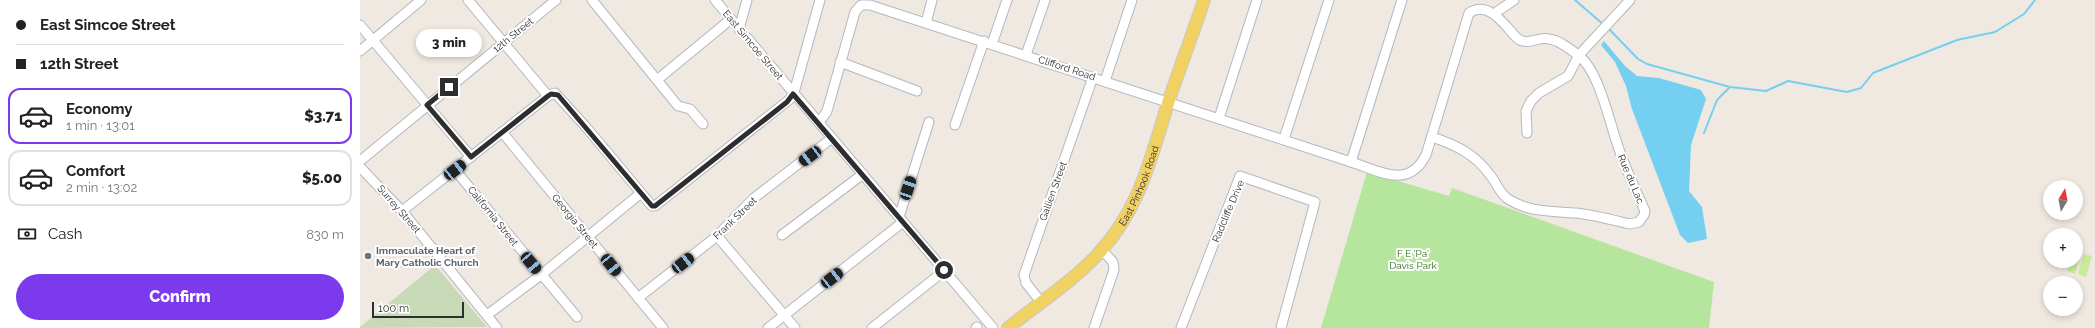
<!DOCTYPE html>
<meta charset="utf-8">
<style>
:root{--surface:#fff;--page:#f2f2f2;--text:#222;--muted:#767676;--line:#e0e0e0;--accent:#7c3aed}
body{margin:0;font-family:Raleway,sans-serif;background:var(--page);color:var(--text);height:100vh;display:flex;flex-direction:column;font-size:15px;white-space:nowrap}
*{box-sizing:border-box;margin:0}
p{font-size:13px;color:var(--muted)}
.icon{flex:none;width:22px;height:22px;fill:none;stroke:currentColor;stroke-width:2;stroke-linecap:round;stroke-linejoin:round}
.map{position:relative;flex:1;overflow:hidden}
.side{display:flex;flex-direction:column;background:var(--surface);width:360px}
.side>*{flex:none}
.top-card{display:grid;align-content:center;height:88px;padding:0 16px;background:var(--surface)}
.needle{width:26px;rotate:10deg}
.tools{position:absolute;left:1683px;top:180px;display:grid;gap:8px}
.tools a{display:grid;place-items:center;width:40px;height:40px;border-radius:50%;background:var(--surface);box-shadow:0 2px 6px #0003;font-size:20px}
.scale{position:absolute;left:12px;bottom:10px;width:92px;box-sizing:border-box;padding-left:4px;border:2px solid #2e2e2e;border-top:0;font-size:11px;line-height:14px;white-space:nowrap;color:#2e2e2e;-webkit-text-stroke:3px #fff;paint-order:stroke}
.end{position:absolute;width:18px;height:18px;margin:-9px;border:5px solid #2e2e2e;background:#fff;box-shadow:0 0 0 2px #fff}
.from{border-radius:50%}
.bubble{position:absolute;height:28px;border-radius:14px;background:var(--surface);box-shadow:0 2px 6px #0003;font-size:13px;font-weight:800;line-height:28px;text-align:center}
.car{position:absolute;width:12px;height:24px;margin:-12px -6px;border-radius:5px;box-shadow:0 0 3px 1px #0007;background:linear-gradient(#222 24%,#8ab4d8 0 40%,#222 0 76%,#8ab4d8 0 86%,#222 0)}
.top-card b{display:flex;align-items:center;gap:14px;height:38px;font-size:15px}
.top-card b+b{border-top:1px solid var(--line)}
.top-card i{width:10px;height:10px;background:var(--text)}
ul{padding:0;list-style:none}
li{display:flex;align-items:center;gap:12px;height:56px;margin:0 8px 6px;padding:0 8px;border:2px solid var(--line);border-radius:12px}
li div{flex:1}
li b{display:block;font-size:15px}
li em{font-style:normal;font-weight:800}
li.current{border-color:var(--accent)}
li>.icon{width:36px;height:36px;stroke-width:1.5}
.pay{display:flex;align-items:center;gap:10px;height:44px;padding:0 16px;font-size:15px}
.pay p{margin-inline-start:auto}
.button{display:flex;gap:8px;margin-top:auto;padding:8px 16px}
.button a{flex:1;height:46px;border-radius:24px;background:var(--accent);color:#fff;font-size:16px;font-weight:800;line-height:46px;text-align:center}
main{display:flex;flex:1;min-height:0}
.map>svg:first-child{display:block}
</style>
<main>
<section class="side">
<div class="top-card">
<b><i class="from"></i>East Simcoe Street</b>
<b><i></i>12th Street</b>
</div>
<ul>
<li class="current"><svg class="icon" aria-label="car" viewBox="0 0 24 24"><path d="M5 17H2v-5l4-1 3-4h7l3 4 3 1v5h-3M9 17h6M6 11h13"/><circle cx="7" cy="17" r="2"/><circle cx="17" cy="17" r="2"/></svg><div><b>Economy</b><p>1 min · 13:01</p></div><em>$3.71</em></li>
<li><svg class="icon" aria-label="car" viewBox="0 0 24 24"><path d="M5 17H2v-5l4-1 3-4h7l3 4 3 1v5h-3M9 17h6M6 11h13"/><circle cx="7" cy="17" r="2"/><circle cx="17" cy="17" r="2"/></svg><div><b>Comfort</b><p>2 min · 13:02</p></div><em>$5.00</em></li>
</ul>
<div class="pay"><svg class="icon" aria-label="cash" viewBox="0 0 24 24"><path d="M3 7h18v10H3z"/><circle cx="12" cy="12" r="2"/></svg>Cash<p>830 m</p></div>
<div class="button"><a>Confirm</a></div>
</section>
<div class="map">
<svg width="1735" height="328" viewBox="0 0 1735 328">
<rect width="100%" height="100%" fill="#efe9e1"/>
<path fill="#b6e59e" d="M1007 172 1089 196 1092 188 1354 282 1349 328H961Z"/>
<path fill="#c8d9b8" d="M75 265 127 327 0 328V327Z"/>
<g fill="#c9ec9a">
<path d="M1716 251 1721 253 1715 274 1707 271 1711 261H1716Z"/>
<path d="M1724 254 1732 256 1726 277 1718 274Z"/>
</g>
<path fill="#75cff0" d="M1244 41 1265 66 1277 76 1299 78 1341 90 1346 99 1331 145 1329 191 1342 207 1347 239 1328 243 1320 235 1272 109 1266 86 1255 62 1241 45Z"/>
<g fill="none" stroke-linecap="round" stroke-linejoin="round">
<g stroke="#75cff0" stroke-width="2">
<path d="M1215 0 1244 25"/>
<path d="M1248 28 1278 59 1287 64 1370 87 1406 91 1428 81 1487 92 1501 88 1513 73 1597 40 1635 32 1664 14 1675 0"/>
<path d="M1344 133 1357 100 1369 88"/>
</g>
<defs>
<g id="minor">
<path d="M108 0 188 96"/>
<path d="M232 0 318 106 330 109 343 124"/>
<path d="M355 0 633 328"/>
<path d="M1138 11 1154 0"/>
<path d="M566 23 572 0"/>
<path d="M0 25 111 157"/>
<path d="M379 29 387 0"/>
<path d="M632 44 647 0"/>
<path d="M0 51 61 0"/>
<path d="M666 55 685 0"/>
<path d="M480 62 557 91"/>
<path d="M297 80 371 19"/>
<path d="M745 81 772 0"/>
<path d="M859 118 897 0"/>
<path d="M459 123 467 111 495 12 501 5H510L991 162C1020 171 1048 190 1066 155L1109 13C1128 0 1144 24 1155 36 1165 48 1177 36 1189 39 1199 40 1210 49 1218 55 1240 71 1250 126 1260 152 1267 172 1276 191 1285 211L1284 215 1279 222 1270 224C1253 220 1234 215 1216 213 1192 211 1170 213 1148 199 1139 193 1137 183 1130 175 1115 154 1096 145 1072 137"/>
<path d="M595 125 624 41"/>
<path d="M142 132 303 328"/>
<path d="M1167 133 1166 111 1171 101 1179 93 1208 76 1219 55 1270 0"/>
<path d="M924 139 969 0"/>
<path d="M0 161 196 0"/>
<path d="M991 162 1042 0"/>
<path d="M0 167 42 211 137 328"/>
<path d="M95 170 217 317"/>
<path d="M42 211 188 96 195 93 226 127 292 206H295L430 99 435 89 460 0"/>
<path d="M539 217 569 122"/>
<path d="M422 235 503 174"/>
<path d="M357 236 435 328"/>
<path d="M278 298 357 236 394 198 472 138"/>
<path d="M681 302 666 283 664 275 733 77"/>
<path d="M127 315 181 275 281 193"/>
<path d="M408 328 543 222"/>
<path d="M512 328 584 271"/>
<path d="M616 328 617 327"/>
<path d="M734 328 754 270 753 262 742 250"/>
<path d="M821 328 880 176 955 202 921 328"/>
</g>
<g id="major">
<path id="s1" d="M648 328C677 304 711 283 737 255 781 209 791 156 810 97 821 65 833 33 844 0"/>
</g>
</defs>
<use href="#minor" stroke="#b4b7c1" stroke-width="11"/>
<use href="#major" stroke="#c9c9c9" stroke-width="14"/>
<use href="#minor" stroke="#fff" stroke-width="9"/>
<use href="#major" stroke="#f2d163" stroke-width="12"/>
</g>
<g fill="none" stroke-linecap="round" stroke-linejoin="round">
<path stroke="#2e2e2e" stroke-width="5" d="M89 87 67 105 111 157 188 96 191 94 198 95 292 206H295L427 102 433 94 584 270"/>
</g>
<circle fill="#6b7280" stroke="#fff" stroke-width="1.5" cx="8" cy="256" r="4"/>
<g text-anchor="middle" dominant-baseline="central" stroke-width="4" stroke-linejoin="round" paint-order="stroke">
<g font-size="10" fill="#2e2e2e" stroke="#fff">
<text transform="translate(153 35) rotate(-39)">12th Street</text>
<text transform="translate(393 45) rotate(50)">East Simcoe Street</text>
<text transform="translate(707 68) rotate(18)">Clifford Road</text>
<text transform="translate(1271 179) rotate(67)">Rue du Lac</text>
<text stroke="none"><textPath href="#s1" startOffset="197">East Pinhook Road</textPath></text>
<text transform="translate(693 191) rotate(-70)">Gallien Street</text>
<text transform="translate(39 209) rotate(49)">Surrey Street</text>
<text transform="translate(868 211) rotate(-67)">Radcliffe Drive</text>
<text transform="translate(133 216) rotate(51)">California Street</text>
<text transform="translate(375 218) rotate(-44)">Frank Street</text>
<text transform="translate(215 221) rotate(51)">Georgia Street</text>
</g>
<g font-size="10" font-weight="bold" fill="#5b616d" stroke="#fff" text-anchor="start">
<text x="16" y="250">Immaculate Heart of<tspan x="16" dy="12">Mary Catholic Church</tspan></text>
</g>
<g font-size="10" fill="#2c6e1b" stroke="#fff">
<text x="1053" y="253">F E 'Pa'<tspan x="1053" dy="12">Davis Park</tspan></text>
</g>
</g>
</svg>
<div class="tools">
<a><svg class="needle" viewBox="-14 -14 28 28"><path d="M0-13l5 13h-10z" fill="#e53935"/><path d="M0 13l5-13h-10z" fill="#767676"/></svg></a>
<a>+</a>
<a>−</a>
</div>
<div class="scale">100 m</div>
<i class="end from" style="left:584px;top:270px"></i>
<i class="end" style="left:89px;top:87px"></i>
<div class="bubble" style="left:56px;top:29px;width:66px">3 min</div>
<i class="car" style="left:450px;top:156px;rotate:233deg"></i>
<i class="car" style="left:95px;top:170px;rotate:52deg"></i>
<i class="car" style="left:548px;top:188px;rotate:18deg"></i>
<i class="car" style="left:171px;top:263px;rotate:140deg"></i>
<i class="car" style="left:323px;top:263px;rotate:52deg"></i>
<i class="car" style="left:251px;top:265px;rotate:141deg"></i>
<i class="car" style="left:472px;top:278px;rotate:52deg"></i>
</div>
</main>
